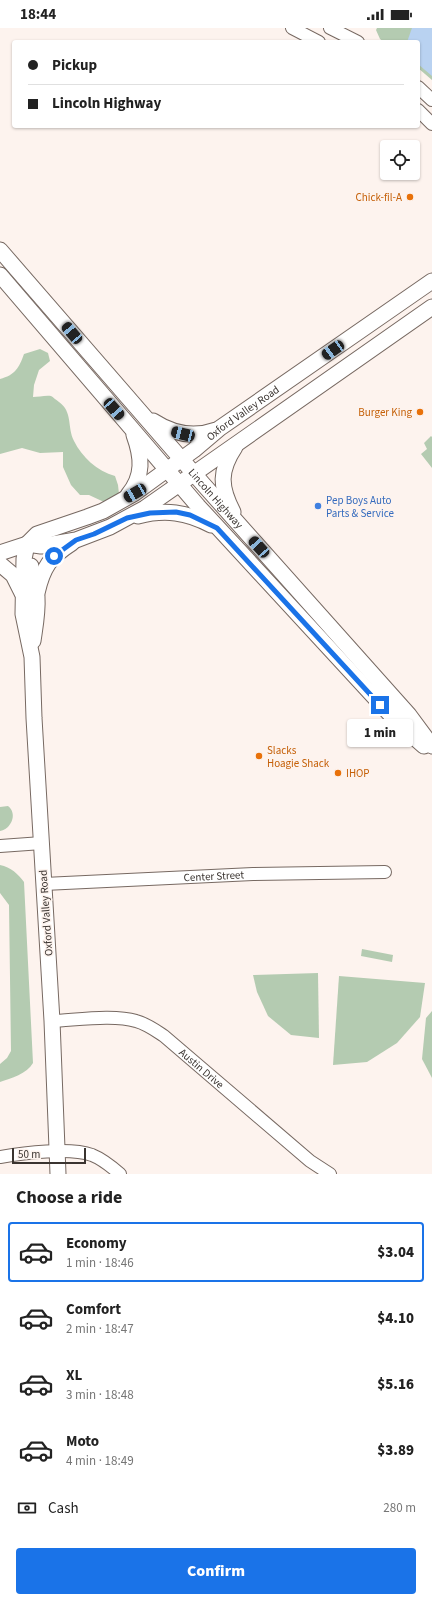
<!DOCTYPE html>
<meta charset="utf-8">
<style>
:root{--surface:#fff;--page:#f6f6f6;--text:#222;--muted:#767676;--line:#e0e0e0;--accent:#1a73e8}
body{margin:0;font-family:"Source Sans 3",sans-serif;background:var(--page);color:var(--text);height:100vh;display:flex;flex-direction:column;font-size:15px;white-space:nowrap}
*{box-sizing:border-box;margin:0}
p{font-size:13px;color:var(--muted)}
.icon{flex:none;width:22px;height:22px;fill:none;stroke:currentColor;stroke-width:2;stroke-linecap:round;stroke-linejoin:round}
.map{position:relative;height:1146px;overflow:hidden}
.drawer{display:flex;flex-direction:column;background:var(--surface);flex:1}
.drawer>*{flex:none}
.banner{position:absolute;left:12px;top:12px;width:408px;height:88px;border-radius:4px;box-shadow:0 1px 3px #0004;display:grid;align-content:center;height:88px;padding:0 16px;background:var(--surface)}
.tools{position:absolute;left:380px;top:112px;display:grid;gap:8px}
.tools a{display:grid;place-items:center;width:40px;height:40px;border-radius:4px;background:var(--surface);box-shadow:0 1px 3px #0004;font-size:20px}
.scale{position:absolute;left:12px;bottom:10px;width:74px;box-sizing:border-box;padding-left:4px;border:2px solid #3a3430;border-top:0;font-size:11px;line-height:14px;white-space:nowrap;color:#3a3430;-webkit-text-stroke:3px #fdf3ee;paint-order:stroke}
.end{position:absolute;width:18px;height:18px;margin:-9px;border:5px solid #1a73e8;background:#fff;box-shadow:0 0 0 2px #fff}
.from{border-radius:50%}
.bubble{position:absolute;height:28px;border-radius:4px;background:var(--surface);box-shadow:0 1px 3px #0004;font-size:13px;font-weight:800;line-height:28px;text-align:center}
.car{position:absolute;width:12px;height:24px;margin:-12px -6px;border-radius:5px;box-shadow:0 0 3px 1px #0007;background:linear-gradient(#222 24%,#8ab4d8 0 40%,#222 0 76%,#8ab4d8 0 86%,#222 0)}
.banner b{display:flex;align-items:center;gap:14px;height:38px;font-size:15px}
.banner b+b{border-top:1px solid var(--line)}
.banner i{width:10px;height:10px;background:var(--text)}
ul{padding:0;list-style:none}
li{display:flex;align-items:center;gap:12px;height:60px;margin:0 8px 6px;padding:0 8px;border:2px solid transparent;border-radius:4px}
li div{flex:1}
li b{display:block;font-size:15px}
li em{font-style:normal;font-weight:800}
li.selected{border-color:var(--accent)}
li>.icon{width:36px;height:36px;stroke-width:1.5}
h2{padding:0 16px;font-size:18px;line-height:48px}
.pay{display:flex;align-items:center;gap:10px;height:44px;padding:0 16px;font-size:15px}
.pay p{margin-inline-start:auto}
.primary-button{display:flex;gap:8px;margin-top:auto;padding:8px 16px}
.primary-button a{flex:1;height:46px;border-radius:4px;background:var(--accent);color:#fff;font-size:16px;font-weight:800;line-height:46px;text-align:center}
.status{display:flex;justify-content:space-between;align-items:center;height:28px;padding:0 20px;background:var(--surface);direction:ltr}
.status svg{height:11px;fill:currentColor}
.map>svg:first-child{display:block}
</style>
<div class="status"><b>18:44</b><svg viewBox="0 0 49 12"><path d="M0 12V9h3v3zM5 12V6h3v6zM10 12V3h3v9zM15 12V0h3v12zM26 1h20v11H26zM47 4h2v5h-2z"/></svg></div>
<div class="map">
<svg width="432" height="1146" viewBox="0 0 432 1146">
<rect width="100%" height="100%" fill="#fdf3ee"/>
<g fill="#b4cbb1">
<path d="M377 0H432V52L418 40V14H384L380 11 376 2Z"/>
<path d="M40 321 48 325 50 333 39 342 34 357 33 369C38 369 46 367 51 368 53 369 56 372 59 374 73 384 67 399 74 413 82 429 97 443 115 448L118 457 119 466 104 474 89 467H80L71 457 63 439V424L40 425 22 420 0 426V351C15 347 19 340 24 326Z"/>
<path d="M431 408 432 409V440L421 426 427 421 424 415Z"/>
<path d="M8 778C18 786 11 801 0 803V779Z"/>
<path d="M0 837C11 839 18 846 24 854L33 1035C27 1046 11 1050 0 1054V1036L7 1030 11 1023 9 877 0 865Z"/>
<path d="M362 921 393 927 392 934 361 928Z"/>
<path d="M318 945 319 1010 291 1007 268 988 257 964 253 947Z"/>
<path d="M339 948 425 955 420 989 397 1015 367 1034 333 1037Z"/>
<path d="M432 983V1050L422 1031 426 990Z"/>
</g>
<path fill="#b9d2f1" d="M412 0H432V48L418 36V14H407Z"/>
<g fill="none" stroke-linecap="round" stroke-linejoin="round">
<defs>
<g id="minor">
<path d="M292 0 319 14"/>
<path d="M330 0 358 14"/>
<path d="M418 59 432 72"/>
<path d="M418 82 432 96"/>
<path d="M0 818 42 815"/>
<path id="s1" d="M44 856 253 846 385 844"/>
<path id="s2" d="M52 993C76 992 114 986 136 993 147 996 155 1002 164 1008L310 1133 330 1146"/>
<path d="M0 1129C23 1125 70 1119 92 1127 102 1131 112 1139 120 1146"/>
</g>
<g id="major">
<path id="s3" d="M0 222 203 456 409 687 432 718"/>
<path d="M0 247 198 478 399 696 424 718"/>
<path d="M153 393C173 406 194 410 216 402"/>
<path d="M128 467C144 448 142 429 134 407"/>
<path d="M233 484C220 459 219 443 235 419"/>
<path d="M138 488C165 481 187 484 211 497"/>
<path d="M0 525 27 516 41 518 76 512 110 499 145 480 432 279"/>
<path d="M0 536 13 547 22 565"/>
<path d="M31 538C31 549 35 559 37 569 38 584 35 599 33 613"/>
<path d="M37 565C43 539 50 529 72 515"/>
<path id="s4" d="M58 1146 52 993 34 690 32 629 23 586 24 531 27 516 37 506 87 489 103 483 135 465 194 422 220 400 432 253"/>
</g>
</defs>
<use href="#minor" stroke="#776962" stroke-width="14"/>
<use href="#major" stroke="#776962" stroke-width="17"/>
<use href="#minor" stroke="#fff" stroke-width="12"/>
<use href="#major" stroke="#fff" stroke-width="15"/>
</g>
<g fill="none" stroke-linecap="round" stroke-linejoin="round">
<path stroke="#1a73e8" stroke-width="5" d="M54 528 76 512 94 506 127 490 150 485 176 484 190 487 217 500 380 677"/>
</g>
<g fill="#e8710a" stroke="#fdf3ee" stroke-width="1.5">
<circle cx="410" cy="169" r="4"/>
<circle cx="420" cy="384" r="4"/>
<circle cx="259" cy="728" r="4"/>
<circle cx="338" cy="745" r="4"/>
</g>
<circle fill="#3f7fe0" stroke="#fdf3ee" stroke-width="1.5" cx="318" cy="478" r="4"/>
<g text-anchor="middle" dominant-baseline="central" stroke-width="3" stroke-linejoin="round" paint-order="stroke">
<g font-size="11" fill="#c56008" stroke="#fdf3ee" text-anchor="end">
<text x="402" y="169">Chick-fil-A</text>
<text x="412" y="384">Burger King</text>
<text x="267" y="722" text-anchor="start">Slacks<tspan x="267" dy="13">Hoagie Shack</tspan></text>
<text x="346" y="745" text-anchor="start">IHOP</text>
</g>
<g font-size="11" fill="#3a3430" stroke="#fdf3ee">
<text stroke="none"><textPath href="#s4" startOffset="887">Oxford Valley Road</textPath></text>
<text stroke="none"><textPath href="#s3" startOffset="329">Lincoln Highway</textPath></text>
<text stroke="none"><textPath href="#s1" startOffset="170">Center Street</textPath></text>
<text transform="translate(46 885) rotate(-94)">Oxford Valley Road</text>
<text stroke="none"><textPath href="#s2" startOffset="166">Austin Drive</textPath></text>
</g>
<g font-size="11" fill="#366cbe" stroke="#fdf3ee" text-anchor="start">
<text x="326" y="472">Pep Boys Auto<tspan x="326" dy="13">Parts &amp; Service</tspan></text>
</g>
</g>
</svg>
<div class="tools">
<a><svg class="icon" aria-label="locate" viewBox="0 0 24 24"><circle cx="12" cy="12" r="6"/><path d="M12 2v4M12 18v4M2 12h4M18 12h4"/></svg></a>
</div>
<div class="scale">50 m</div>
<i class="end from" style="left:54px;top:528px"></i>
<i class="end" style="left:380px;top:677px"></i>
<div class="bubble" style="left:347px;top:691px;width:66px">1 min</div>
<i class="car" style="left:72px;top:305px;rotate:320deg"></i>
<i class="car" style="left:333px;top:322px;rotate:235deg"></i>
<i class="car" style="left:114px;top:381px;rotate:139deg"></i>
<i class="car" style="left:183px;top:406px;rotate:284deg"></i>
<i class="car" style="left:135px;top:465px;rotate:240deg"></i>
<i class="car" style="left:259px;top:519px;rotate:318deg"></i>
<div class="banner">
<b><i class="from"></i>Pickup</b>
<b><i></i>Lincoln Highway</b>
</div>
</div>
<section class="drawer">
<h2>Choose a ride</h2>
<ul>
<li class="selected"><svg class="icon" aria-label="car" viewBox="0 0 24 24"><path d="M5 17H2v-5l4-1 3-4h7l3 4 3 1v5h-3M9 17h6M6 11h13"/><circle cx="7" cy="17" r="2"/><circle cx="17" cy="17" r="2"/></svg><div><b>Economy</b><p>1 min · 18:46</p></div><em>$3.04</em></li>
<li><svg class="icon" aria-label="car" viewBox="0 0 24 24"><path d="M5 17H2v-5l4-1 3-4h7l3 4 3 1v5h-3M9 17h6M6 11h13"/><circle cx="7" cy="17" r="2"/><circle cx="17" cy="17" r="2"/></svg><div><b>Comfort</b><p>2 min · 18:47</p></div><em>$4.10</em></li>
<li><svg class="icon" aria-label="car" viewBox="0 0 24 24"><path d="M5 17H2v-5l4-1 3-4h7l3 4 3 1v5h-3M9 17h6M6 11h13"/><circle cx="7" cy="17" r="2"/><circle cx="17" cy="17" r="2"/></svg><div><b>XL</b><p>3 min · 18:48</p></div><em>$5.16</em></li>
<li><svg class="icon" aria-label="car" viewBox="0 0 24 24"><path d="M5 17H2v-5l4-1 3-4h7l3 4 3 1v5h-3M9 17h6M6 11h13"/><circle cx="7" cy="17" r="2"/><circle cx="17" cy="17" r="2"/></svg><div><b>Moto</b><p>4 min · 18:49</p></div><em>$3.89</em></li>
</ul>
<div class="pay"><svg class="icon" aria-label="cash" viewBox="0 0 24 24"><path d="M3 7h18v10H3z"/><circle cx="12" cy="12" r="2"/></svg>Cash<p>280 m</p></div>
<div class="primary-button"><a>Confirm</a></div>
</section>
